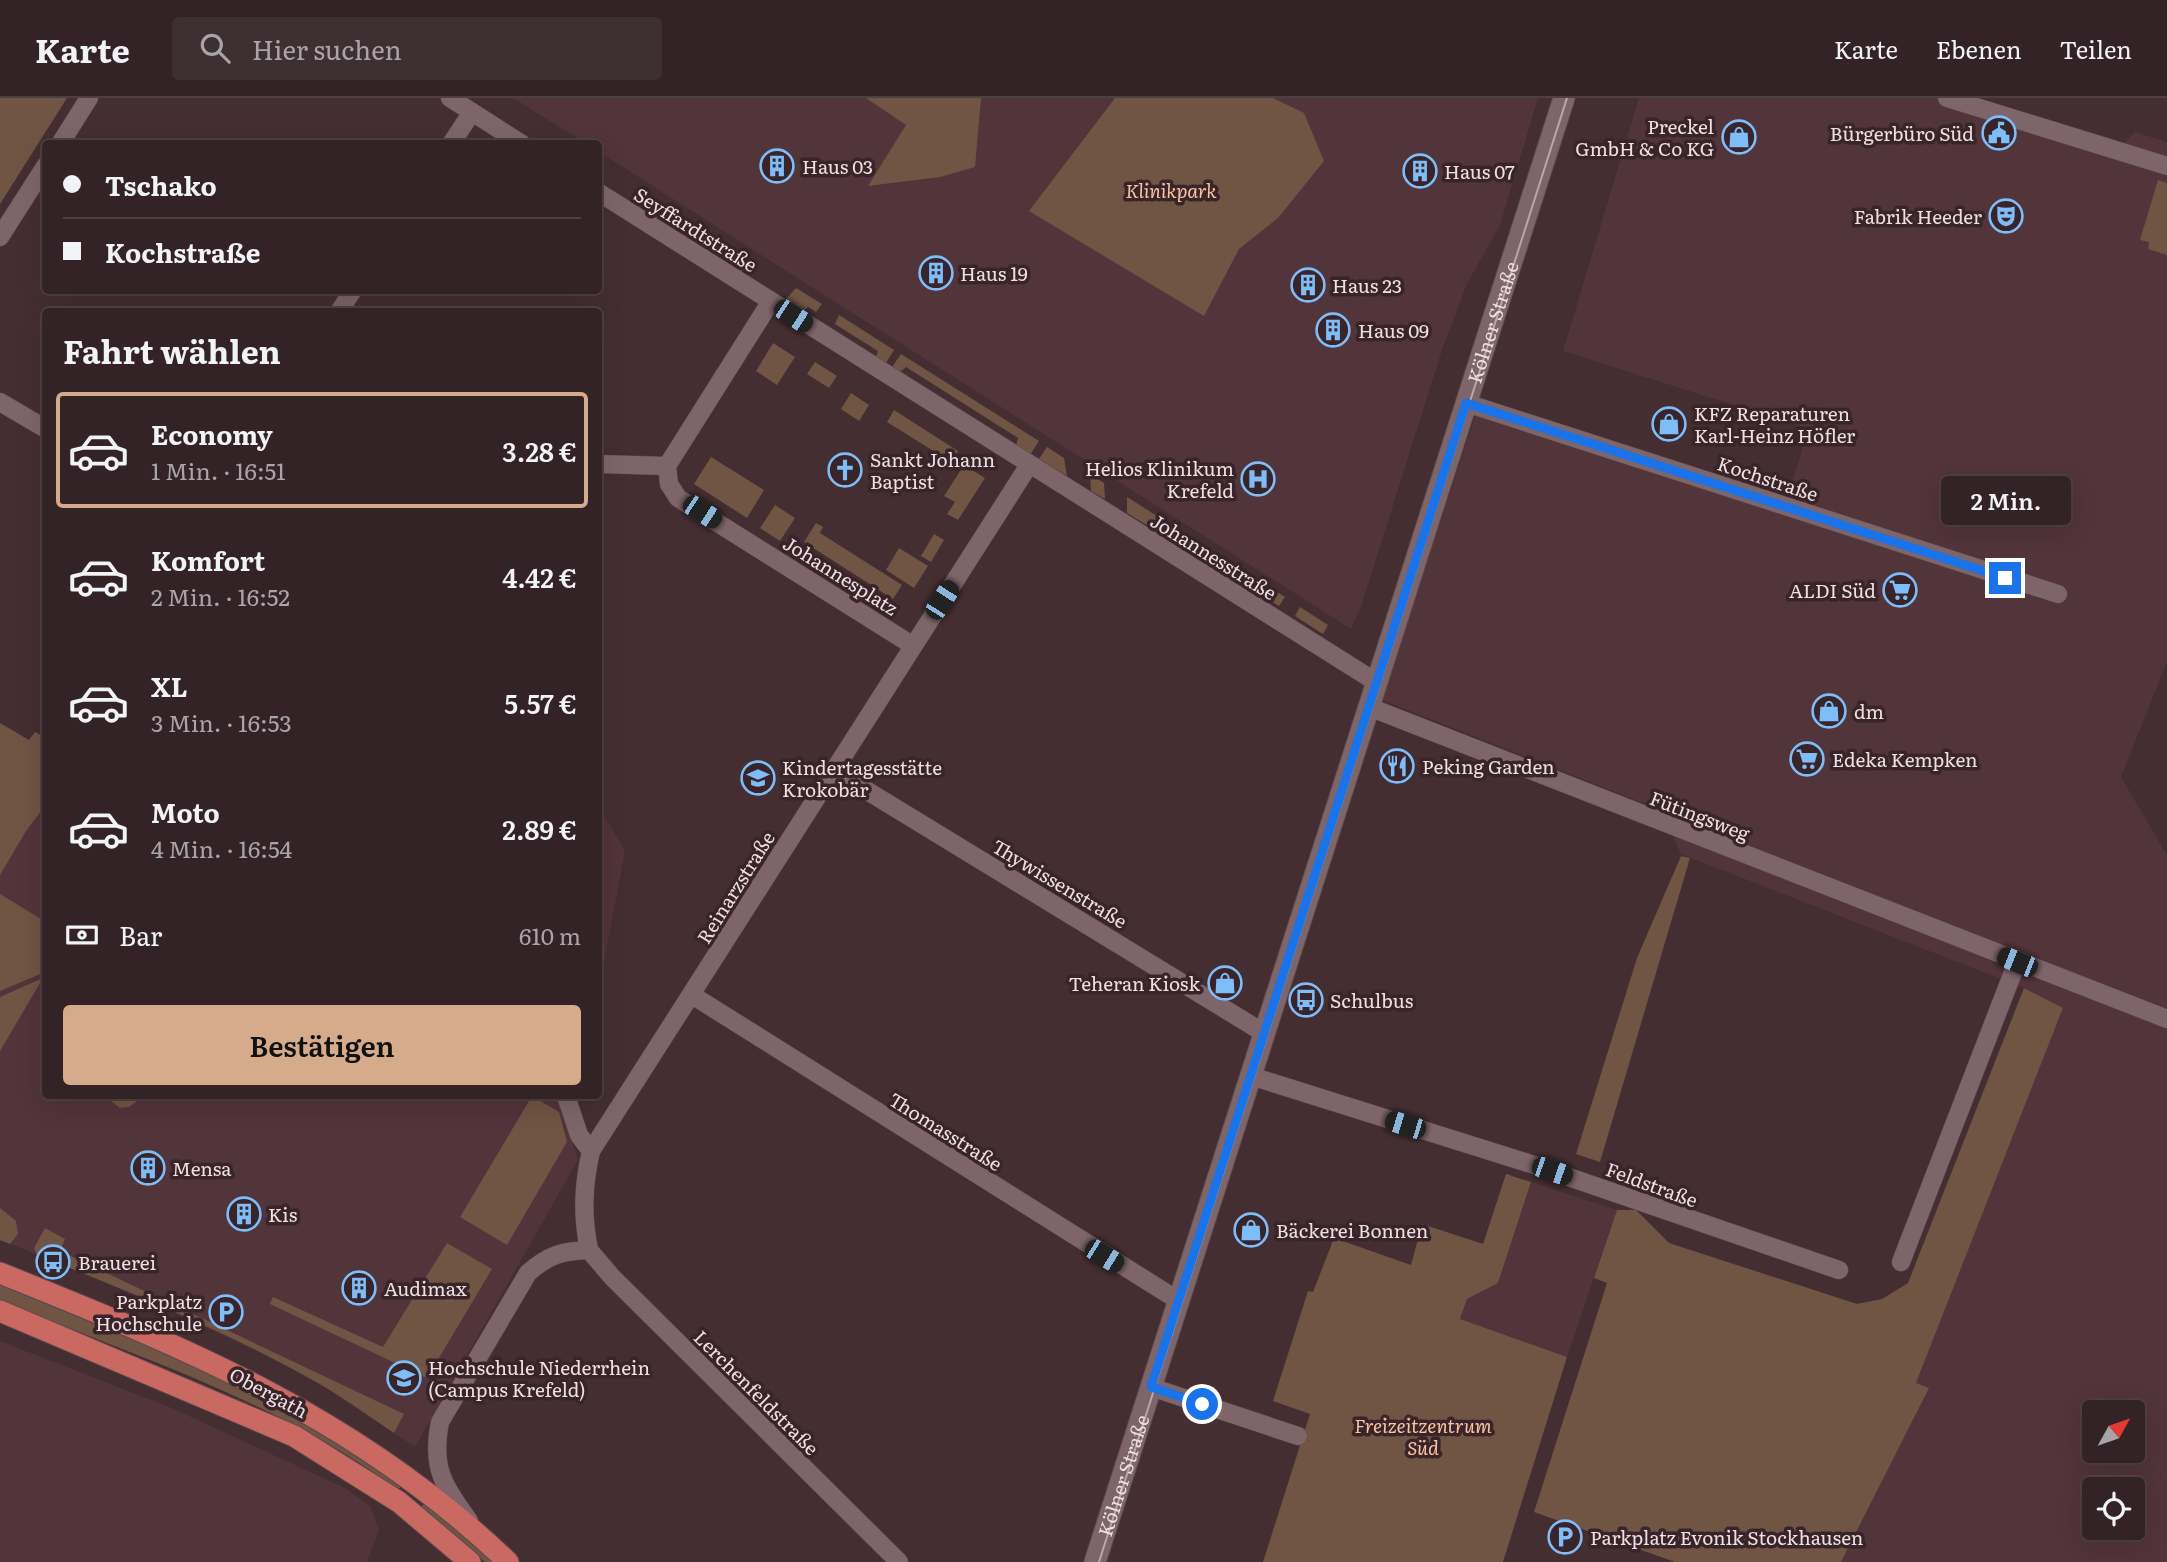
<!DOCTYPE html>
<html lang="de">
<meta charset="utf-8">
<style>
:root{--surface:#332226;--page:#3e2f32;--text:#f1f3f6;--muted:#a9a4a7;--line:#4e3f43;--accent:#d6ab8b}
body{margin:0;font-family:Literata,serif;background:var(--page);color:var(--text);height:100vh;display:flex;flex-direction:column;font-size:26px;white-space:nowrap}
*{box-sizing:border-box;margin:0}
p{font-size:23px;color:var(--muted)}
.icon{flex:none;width:38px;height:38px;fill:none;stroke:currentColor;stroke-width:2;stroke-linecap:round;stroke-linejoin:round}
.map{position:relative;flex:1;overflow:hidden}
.sheet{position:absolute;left:42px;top:210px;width:560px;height:791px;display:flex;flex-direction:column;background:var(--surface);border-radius:7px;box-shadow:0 7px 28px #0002,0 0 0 2px var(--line)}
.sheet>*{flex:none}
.hud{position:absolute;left:42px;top:42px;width:560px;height:154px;border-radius:7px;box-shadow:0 7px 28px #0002,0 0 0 2px var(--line);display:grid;align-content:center;height:154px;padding:0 21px;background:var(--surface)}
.needle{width:46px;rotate:50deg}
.fabs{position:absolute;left:2082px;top:1302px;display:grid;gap:14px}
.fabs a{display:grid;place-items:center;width:63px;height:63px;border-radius:7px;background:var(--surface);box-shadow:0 7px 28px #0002,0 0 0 2px var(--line);font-size:35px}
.end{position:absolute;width:32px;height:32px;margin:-16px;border:9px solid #1a73e8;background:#fff;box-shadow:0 0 0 4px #fff}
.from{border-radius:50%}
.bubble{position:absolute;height:49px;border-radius:7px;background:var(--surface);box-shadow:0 7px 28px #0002,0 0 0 2px var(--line);font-size:23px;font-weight:600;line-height:49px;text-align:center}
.car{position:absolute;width:21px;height:42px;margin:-21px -10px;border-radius:9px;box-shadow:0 0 5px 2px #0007;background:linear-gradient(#222 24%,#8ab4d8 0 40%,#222 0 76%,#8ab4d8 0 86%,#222 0)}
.hud b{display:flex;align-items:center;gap:24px;height:66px;font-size:26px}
.hud b+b{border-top:2px solid var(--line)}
.hud i{width:18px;height:18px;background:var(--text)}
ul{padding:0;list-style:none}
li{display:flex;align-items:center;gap:21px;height:116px;margin:0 14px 10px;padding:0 7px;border:4px solid transparent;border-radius:7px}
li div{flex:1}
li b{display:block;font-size:26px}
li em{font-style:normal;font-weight:600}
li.active{border-color:var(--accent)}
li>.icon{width:63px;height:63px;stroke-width:1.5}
h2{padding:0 21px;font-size:32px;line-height:84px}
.pay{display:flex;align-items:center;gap:18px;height:77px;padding:0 21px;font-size:26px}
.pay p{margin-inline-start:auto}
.cta{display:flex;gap:14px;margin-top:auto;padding:14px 21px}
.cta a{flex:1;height:80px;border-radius:7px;background:var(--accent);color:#111;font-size:28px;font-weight:600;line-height:80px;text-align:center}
header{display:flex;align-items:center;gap:42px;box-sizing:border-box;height:98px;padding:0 35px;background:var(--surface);border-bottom:2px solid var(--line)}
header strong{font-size:33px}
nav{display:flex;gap:38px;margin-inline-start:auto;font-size:24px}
.search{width:490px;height:63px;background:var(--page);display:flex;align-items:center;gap:18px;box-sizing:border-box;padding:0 24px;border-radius:7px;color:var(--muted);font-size:26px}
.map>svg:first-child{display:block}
</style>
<header>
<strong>Karte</strong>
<div class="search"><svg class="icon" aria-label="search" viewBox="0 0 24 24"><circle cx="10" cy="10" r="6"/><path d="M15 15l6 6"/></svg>Hier suchen</div>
<nav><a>Karte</a><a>Ebenen</a><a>Teilen</a></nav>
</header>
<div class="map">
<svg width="2167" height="1464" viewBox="0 0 2167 1464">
<rect width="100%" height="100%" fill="#442e32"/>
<g fill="#52343b" fill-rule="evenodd">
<path d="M513 0H1538L1500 127 1467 186 1442 252 1361 509 1351 531 599 54 598 46 585 45Z"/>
<path d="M1639 0H1964L2121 48 2135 34 2167 44V564L2121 679 2167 757V1464H1841L1928 1290 1916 1285 2063 910 2024 890 1681 756 1661 712 1382 602 1481 301 1787 399 1809 331 1563 253ZM2095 1314H2133V1353H2095ZM2095 1391H2133V1430H2095Z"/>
<path d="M0 625 29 642 35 634 45 640 46 998H557L578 1062 415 1349 320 1286 261 1255 124 1191 0 1142Z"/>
<path d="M599 709 625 753 599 891 598 709Z"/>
<path d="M1531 1084 1617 1112 1567 1259 1460 1222 1467 1201 1498 1185Z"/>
<path d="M0 1243 172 1310 347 1391 371 1409 379 1432 367 1464H0Z"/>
</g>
<g fill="#705444">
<path d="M0 0H67L0 106Z"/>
<path d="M866 0H981L975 69 940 79 868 88 906 27Z"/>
<path d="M1115 0H1273L1304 15 1324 63 1278 120 1239 151 1204 218 1029 113Z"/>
<path d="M2158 82 2167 85V157L2148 151 2149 144 2140 142Z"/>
<path d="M651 99 660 105 661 124 642 112Z"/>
<path d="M726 146 740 155 742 174 730 167Z"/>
<path d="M796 190 822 206 816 214 808 209 804 213 786 201Z"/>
<path d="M839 217 894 252 886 265 876 259 878 253 835 226Z"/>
<path d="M773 245 795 259 777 287 756 273Z"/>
<path d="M901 256 1039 343 1030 357 1016 348 1018 340 906 269 900 274 892 269Z"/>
<path d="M815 264 837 278 829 290 807 276Z"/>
<path d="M851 295 869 307 859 323 841 311Z"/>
<path d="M894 312 958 353 951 364 887 324Z"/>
<path d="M1047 349 1064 360 1067 378 1039 361Z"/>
<path d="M711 359 764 392 747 420 694 386Z"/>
<path d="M964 367 985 380 958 422 947 416 955 404 944 398Z"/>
<path d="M1090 376 1104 385 1105 401 1091 393Z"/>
<path d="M1127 399 1285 499 1279 508 1127 415Z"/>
<path d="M775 407 795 420 780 443 760 430Z"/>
<path d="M816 425 823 429 820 435 902 487 893 501 804 444Z"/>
<path d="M934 436 944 442 931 464 921 458Z"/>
<path d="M899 450 928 468 914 490 886 472Z"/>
<path d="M1300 509 1328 527 1323 536 1295 518Z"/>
<path d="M0 625 29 642 35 634 46 640 45 708 26 733 0 777Z"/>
<path d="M1681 758 1690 760 1600 1064 1576 1056 1637 860Z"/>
<path d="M0 796 46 824 45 874 0 893Z"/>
<path d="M43 880 0 953V899Z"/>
<path d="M2024 890 2063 910 1916 1285 1929 1290 1841 1464H1675L1534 1414 1607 1185 1594 1180 1617 1112H1636L1669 1145 1857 1206 1882 1201 1908 1185Z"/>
<path d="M112 998H138L140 1001 129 1009 120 1010 111 1003Z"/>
<path d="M532 998 559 1014 567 1044 507 1147 460 1119Z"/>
<path d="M1506 1076 1531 1084 1498 1185 1467 1201 1460 1221 1567 1259 1503 1464H1263L1310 1316 1273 1303 1308 1193 1313 1194 1334 1140 1411 1167 1422 1126 1483 1146Z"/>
<path d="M0 1110 16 1123 18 1136 10 1146 0 1142Z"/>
<path d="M45 1130 65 1141 60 1153 404 1316 394 1335C369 1318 344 1300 318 1285 228 1234 133 1195 37 1157L34 1150Z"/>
<path d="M447 1145 492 1171 427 1280 270 1206 273 1199 383 1249Z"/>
<path d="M0 1187 208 1272 326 1337 402 1387 398 1392C281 1304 135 1258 0 1203Z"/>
<path d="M425 1405 494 1464H485L420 1409Z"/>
</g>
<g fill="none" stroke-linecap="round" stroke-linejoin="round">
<defs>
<g id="street">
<path d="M450 0 522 46"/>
<path d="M1947 0 2167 68"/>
<path d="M60 46 89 0"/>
<path d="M451 46 472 14"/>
<path d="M598 94 1376 584"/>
<path d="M0 139 46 67"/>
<path d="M771 203 667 368 669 386 678 400 912 547"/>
<path d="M339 214 353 192"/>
<path d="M0 304 46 331"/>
<path d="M1466 305 2058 496"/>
<path d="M598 366 667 368"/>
<path d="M1369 609 2167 921"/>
<path d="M833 672 1264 935"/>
<path d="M692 897 1179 1203"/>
<path d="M1251 978 1531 1066 1839 1172"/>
<path d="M566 998 579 1037 591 1053"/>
<path d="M589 1152 612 1179 899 1464"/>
<path d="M1901 1164 2017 864"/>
<path d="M1151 1289 1298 1338"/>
<path d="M469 1423C443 1386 431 1370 440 1324L528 1175C548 1157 562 1153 589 1152 582 1117 583 1088 591 1053L1029 367"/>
</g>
<g id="secondary">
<path id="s1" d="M1095 1464 1564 0"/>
</g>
<g id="primary">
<path d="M0 1175C189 1251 358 1320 508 1464"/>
<path d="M0 1213 294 1338 399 1404 470 1464"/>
</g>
</defs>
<use href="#street" stroke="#5d4a4e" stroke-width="19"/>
<use href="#secondary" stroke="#5d4a4e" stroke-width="23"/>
<use href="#primary" stroke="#5d4a4e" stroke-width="23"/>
<use href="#street" stroke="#7e656a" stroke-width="18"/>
<use href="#secondary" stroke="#7e656a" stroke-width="21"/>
<use href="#primary" stroke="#c96962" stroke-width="21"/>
<path stroke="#b9a8ab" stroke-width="2" d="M1099 1464 1567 0"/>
</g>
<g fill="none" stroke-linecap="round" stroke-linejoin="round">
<path stroke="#1a73e8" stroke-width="9" d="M1202 1306 1151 1289 1466 305 2005 480"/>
</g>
<defs>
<symbol id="civic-ring" viewBox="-11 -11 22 22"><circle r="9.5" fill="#392429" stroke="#7fbdf9" stroke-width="1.5"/><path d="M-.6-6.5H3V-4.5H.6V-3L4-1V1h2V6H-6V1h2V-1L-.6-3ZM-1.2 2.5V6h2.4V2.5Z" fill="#7fbdf9"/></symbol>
<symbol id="shop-ring" viewBox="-11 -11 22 22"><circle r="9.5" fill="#392429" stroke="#7fbdf9" stroke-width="1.5"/><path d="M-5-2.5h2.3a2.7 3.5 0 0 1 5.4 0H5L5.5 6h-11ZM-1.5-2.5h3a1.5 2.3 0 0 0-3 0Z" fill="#7fbdf9"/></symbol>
<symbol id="building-ring" viewBox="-11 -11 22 22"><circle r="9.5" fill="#392429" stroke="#7fbdf9" stroke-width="1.5"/><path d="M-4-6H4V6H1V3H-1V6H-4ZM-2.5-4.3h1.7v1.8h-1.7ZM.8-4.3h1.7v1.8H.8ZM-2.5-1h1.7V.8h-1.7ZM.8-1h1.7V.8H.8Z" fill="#7fbdf9"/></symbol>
<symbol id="theatre-ring" viewBox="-11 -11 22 22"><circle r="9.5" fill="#392429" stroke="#7fbdf9" stroke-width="1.5"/><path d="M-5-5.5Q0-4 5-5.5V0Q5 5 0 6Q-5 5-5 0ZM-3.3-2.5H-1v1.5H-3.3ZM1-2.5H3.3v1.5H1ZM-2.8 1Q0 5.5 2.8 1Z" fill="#7fbdf9"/></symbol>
<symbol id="church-ring" viewBox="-11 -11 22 22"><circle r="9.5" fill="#392429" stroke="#7fbdf9" stroke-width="1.5"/><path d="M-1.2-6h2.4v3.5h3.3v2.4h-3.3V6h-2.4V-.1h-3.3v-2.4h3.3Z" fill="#7fbdf9"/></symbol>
<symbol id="hospital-ring" viewBox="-11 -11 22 22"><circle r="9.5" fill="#392429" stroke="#7fbdf9" stroke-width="1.5"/><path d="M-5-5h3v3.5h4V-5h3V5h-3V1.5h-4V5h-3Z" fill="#7fbdf9"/></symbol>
<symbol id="supermarket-ring" viewBox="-11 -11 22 22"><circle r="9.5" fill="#392429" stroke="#7fbdf9" stroke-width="1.5"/><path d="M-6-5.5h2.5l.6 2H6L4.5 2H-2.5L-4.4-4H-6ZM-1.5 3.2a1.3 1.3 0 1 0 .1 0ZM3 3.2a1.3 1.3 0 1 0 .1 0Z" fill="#7fbdf9"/></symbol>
<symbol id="restaurant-ring" viewBox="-11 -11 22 22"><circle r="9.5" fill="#392429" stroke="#7fbdf9" stroke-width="1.5"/><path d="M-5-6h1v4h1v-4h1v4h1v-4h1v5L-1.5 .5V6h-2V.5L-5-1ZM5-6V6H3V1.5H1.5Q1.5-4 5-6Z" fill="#7fbdf9"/></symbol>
<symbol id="school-ring" viewBox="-11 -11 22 22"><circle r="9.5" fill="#392429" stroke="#7fbdf9" stroke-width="1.5"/><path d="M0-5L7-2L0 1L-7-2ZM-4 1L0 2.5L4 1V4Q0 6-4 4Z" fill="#7fbdf9"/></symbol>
<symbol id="bus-ring" viewBox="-11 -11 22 22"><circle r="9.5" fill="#392429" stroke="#7fbdf9" stroke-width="1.5"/><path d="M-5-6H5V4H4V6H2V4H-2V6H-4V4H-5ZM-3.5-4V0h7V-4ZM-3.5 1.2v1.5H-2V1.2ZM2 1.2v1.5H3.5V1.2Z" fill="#7fbdf9"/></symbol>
<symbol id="parking-ring" viewBox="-11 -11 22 22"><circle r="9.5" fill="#392429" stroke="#7fbdf9" stroke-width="1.5"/><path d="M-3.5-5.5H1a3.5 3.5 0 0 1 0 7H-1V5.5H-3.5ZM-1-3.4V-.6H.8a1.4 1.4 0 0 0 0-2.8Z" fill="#7fbdf9"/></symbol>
<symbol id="university-ring" viewBox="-11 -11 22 22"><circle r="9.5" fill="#392429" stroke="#7fbdf9" stroke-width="1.5"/><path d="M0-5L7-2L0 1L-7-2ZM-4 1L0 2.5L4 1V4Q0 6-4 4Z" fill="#7fbdf9"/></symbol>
</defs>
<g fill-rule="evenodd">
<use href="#civic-ring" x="1980" y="16" width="38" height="38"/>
<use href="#shop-ring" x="1720" y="20" width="38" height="38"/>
<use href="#building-ring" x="758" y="49" width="38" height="38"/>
<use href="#building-ring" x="1401" y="54" width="38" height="38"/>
<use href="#theatre-ring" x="1987" y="99" width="38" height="38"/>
<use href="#building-ring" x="917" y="156" width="38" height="38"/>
<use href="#building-ring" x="1289" y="168" width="38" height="38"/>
<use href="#building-ring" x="1314" y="213" width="38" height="38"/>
<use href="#shop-ring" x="1650" y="307" width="38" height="38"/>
<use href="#church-ring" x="826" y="353" width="38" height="38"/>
<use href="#hospital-ring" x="1239" y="362" width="38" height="38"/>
<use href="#supermarket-ring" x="1881" y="473" width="38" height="38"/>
<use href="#shop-ring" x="1810" y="594" width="38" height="38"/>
<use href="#supermarket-ring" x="1788" y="642" width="38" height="38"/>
<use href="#restaurant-ring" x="1378" y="649" width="38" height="38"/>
<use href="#school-ring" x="739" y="661" width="38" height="38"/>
<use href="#shop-ring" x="1206" y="866" width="38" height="38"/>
<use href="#bus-ring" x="1287" y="883" width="38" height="38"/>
<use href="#building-ring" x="129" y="1051" width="38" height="38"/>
<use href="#building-ring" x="225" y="1097" width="38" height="38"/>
<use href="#shop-ring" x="1232" y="1113" width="38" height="38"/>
<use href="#bus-ring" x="34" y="1145" width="38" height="38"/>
<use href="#building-ring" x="340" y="1171" width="38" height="38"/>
<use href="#parking-ring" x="207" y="1195" width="38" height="38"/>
<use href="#university-ring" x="385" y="1261" width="38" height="38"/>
<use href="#parking-ring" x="1546" y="1420" width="38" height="38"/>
</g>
<g text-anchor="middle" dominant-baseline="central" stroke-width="7" stroke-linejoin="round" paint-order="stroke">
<g font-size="19" fill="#eedfe2" stroke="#392429" text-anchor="start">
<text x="1714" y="28" text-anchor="end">Preckel<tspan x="1714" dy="22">GmbH &amp; Co KG</tspan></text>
<text x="1974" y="35" text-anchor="end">Bürgerbüro Süd</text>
<text x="802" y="68">Haus 03</text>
<text x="1444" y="73">Haus 07</text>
<text x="1982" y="118" text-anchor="end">Fabrik Heeder</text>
<text x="960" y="175">Haus 19</text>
<text x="1332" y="187">Haus 23</text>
<text x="1358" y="232">Haus 09</text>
<text x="1694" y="315">KFZ Reparaturen<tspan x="1694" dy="22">Karl-Heinz Höfler</tspan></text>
<text x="870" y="361">Sankt Johann<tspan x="870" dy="22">Baptist</tspan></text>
<text x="1234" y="370" text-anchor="end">Helios Klinikum<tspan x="1234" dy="22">Krefeld</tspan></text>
<text x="1876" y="492" text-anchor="end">ALDI Süd</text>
<text x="1854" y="613">dm</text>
<text x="1832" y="661">Edeka Kempken</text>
<text x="1422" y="668">Peking Garden</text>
<text x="782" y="669">Kindertagesstätte<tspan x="782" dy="22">Krokobär</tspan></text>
<text x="1200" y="885" text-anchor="end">Teheran Kiosk</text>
<text x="1330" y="902">Schulbus</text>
<text x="172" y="1070">Mensa</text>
<text x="268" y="1116">Kis</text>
<text x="1276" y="1132">Bäckerei Bonnen</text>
<text x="78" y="1164">Brauerei</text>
<text x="384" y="1190">Audimax</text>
<text x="202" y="1203" text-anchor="end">Parkplatz<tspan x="202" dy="22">Hochschule</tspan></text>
<text x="428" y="1269">Hochschule Niederrhein<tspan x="428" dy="22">(Campus Krefeld)</tspan></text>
<text x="1590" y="1439">Parkplatz Evonik Stockhausen</text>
</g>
<g font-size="19" font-style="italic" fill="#fac3a2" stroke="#392429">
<text x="1171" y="92">Klinikpark</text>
<text x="1423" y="1327">Freizeitzentrum<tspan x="1423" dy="22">Süd</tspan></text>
</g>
<g font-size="19" fill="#eedfe2" stroke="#392429">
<text transform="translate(696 131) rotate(32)">Seyffardtstraße</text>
<text stroke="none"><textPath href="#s1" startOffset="1302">Kölner Straße</textPath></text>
<text transform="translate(1768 380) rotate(18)">Kochstraße</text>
<text transform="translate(1214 458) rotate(32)">Johannesstraße</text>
<text transform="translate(841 477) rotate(32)">Johannesplatz</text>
<text transform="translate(1700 717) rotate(21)">Fütingsweg</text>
<text transform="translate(1060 785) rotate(31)">Thywissenstraße</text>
<text transform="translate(735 789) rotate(-58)">Reinarzstraße</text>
<text transform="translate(946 1033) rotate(32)">Thomasstraße</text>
<text transform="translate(1652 1086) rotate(20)">Feldstraße</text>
<text transform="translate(269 1294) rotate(28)">Obergath</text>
<text transform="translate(757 1294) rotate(45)">Lerchenfeldstraße</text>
<text stroke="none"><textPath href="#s1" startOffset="91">Kölner Straße</textPath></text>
</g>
</g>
</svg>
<div class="fabs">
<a><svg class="needle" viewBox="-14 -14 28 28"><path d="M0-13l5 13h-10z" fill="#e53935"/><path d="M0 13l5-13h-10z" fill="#a9a4a7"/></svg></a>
<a><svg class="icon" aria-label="locate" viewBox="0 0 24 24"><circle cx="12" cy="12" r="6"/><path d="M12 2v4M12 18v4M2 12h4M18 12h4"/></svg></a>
</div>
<i class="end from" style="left:1202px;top:1306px"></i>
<i class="end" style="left:2005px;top:480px"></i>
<div class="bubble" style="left:1941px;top:378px;width:130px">2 Min.</div>
<i class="car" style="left:793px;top:218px;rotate:123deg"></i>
<i class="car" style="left:702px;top:414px;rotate:123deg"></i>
<i class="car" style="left:942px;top:502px;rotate:33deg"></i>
<i class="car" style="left:2017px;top:864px;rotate:292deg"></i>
<i class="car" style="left:1405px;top:1027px;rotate:287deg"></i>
<i class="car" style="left:1552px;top:1073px;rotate:109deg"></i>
<i class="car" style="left:1104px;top:1158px;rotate:122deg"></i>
<div class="hud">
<b><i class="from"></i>Tschako</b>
<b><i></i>Kochstraße</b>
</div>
<section class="sheet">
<h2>Fahrt wählen</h2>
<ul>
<li class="active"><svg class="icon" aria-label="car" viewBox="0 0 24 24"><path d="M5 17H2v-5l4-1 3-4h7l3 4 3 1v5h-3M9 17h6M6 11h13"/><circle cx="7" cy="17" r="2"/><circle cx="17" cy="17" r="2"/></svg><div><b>Economy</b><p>1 Min. · 16:51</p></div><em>3.28 €</em></li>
<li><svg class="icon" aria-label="car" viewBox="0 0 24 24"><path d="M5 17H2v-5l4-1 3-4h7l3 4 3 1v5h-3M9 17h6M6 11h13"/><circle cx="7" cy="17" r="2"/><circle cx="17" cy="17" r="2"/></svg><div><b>Komfort</b><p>2 Min. · 16:52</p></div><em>4.42 €</em></li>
<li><svg class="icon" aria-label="car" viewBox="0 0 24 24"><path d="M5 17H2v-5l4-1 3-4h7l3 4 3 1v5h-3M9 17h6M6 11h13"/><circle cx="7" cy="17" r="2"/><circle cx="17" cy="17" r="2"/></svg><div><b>XL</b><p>3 Min. · 16:53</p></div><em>5.57 €</em></li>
<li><svg class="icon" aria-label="car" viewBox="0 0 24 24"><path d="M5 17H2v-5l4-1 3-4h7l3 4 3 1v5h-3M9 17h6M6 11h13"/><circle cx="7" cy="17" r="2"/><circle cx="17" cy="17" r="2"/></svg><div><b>Moto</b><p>4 Min. · 16:54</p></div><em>2.89 €</em></li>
</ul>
<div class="pay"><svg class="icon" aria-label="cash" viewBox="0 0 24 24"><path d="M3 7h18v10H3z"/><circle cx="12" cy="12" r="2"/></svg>Bar<p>610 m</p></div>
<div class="cta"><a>Bestätigen</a></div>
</section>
</div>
